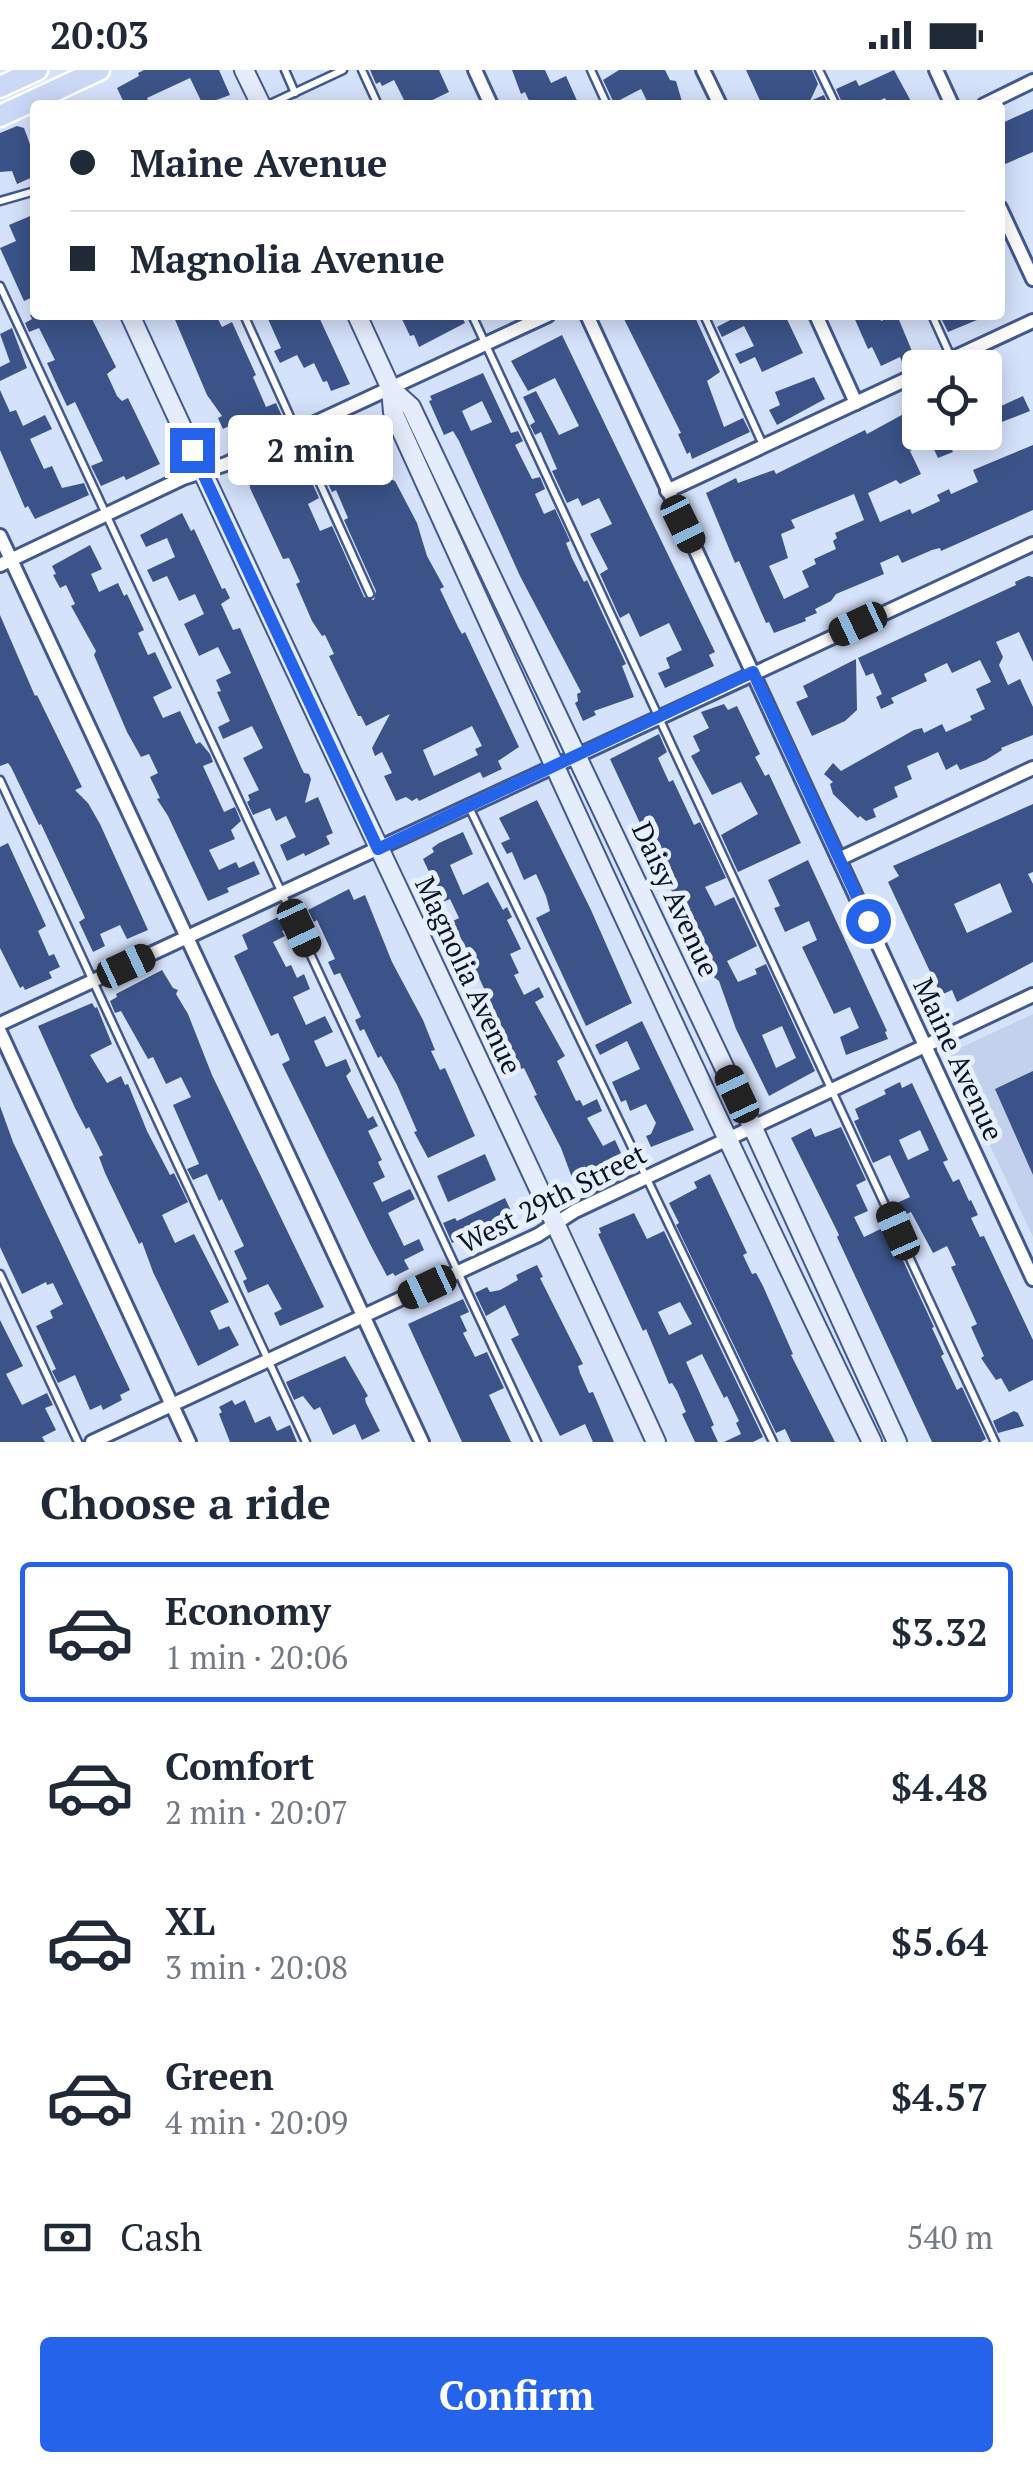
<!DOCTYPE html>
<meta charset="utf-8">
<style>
:root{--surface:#fff;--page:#f6f6f7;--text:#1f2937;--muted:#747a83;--line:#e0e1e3;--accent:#2563eb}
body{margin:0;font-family:"PT Serif",serif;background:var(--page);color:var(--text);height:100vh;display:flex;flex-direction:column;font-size:38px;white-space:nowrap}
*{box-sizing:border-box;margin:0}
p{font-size:32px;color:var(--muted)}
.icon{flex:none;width:55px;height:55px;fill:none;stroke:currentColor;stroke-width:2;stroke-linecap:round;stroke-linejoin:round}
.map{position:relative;height:1372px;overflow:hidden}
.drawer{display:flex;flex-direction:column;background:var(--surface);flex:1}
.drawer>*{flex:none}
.guide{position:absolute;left:30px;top:30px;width:975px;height:220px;border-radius:10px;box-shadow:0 5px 25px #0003;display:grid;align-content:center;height:220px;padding:0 40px;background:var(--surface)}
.fabs{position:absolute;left:902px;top:280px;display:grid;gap:20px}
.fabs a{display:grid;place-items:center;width:100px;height:100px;border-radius:10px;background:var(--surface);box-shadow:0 5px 25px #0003;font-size:50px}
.end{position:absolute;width:45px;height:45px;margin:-22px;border:12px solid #2563eb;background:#fff;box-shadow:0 0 0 5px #fff}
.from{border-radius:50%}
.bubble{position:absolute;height:70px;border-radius:10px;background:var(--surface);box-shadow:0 5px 25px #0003;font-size:32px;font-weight:600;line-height:70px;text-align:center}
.car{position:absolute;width:30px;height:60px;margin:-30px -15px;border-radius:12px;box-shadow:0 0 8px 2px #0007;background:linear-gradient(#222 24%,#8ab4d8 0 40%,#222 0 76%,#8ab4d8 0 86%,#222 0)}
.guide b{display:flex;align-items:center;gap:35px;height:95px;font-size:38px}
.guide b+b{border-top:2px solid var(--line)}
.guide i{width:25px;height:25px;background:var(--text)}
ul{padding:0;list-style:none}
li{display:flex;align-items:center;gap:30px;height:140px;margin:0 20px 15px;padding:0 20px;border:5px solid transparent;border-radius:10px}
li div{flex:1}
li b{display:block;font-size:38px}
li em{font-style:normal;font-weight:600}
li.on{border-color:var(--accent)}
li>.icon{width:90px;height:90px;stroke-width:1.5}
h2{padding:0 40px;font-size:45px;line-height:120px}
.pay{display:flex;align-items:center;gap:25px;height:110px;padding:0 40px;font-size:38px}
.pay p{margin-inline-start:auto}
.cta{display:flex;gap:20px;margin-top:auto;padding:20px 40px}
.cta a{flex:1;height:115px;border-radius:10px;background:var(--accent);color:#fff;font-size:40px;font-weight:600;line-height:115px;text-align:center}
.status{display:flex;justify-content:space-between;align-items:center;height:70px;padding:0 50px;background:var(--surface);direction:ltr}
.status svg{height:28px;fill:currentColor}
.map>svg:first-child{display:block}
</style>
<div class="status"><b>20:03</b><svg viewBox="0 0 49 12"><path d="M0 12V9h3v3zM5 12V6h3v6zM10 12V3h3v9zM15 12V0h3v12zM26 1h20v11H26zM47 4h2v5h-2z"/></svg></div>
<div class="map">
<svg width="1033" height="1372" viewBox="0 0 1033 1372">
<rect width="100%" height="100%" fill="#d5e2fb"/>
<path fill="#c3d1ec" d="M1033 944V1167L947 984Z"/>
<g fill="#3b5388" fill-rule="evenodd">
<path d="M144 0H219L230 25 203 35 190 8 147 28 150 35H125L117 18 139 6 138 3Z"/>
<path d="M370 0H439L449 22 422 35 406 34 394 10 382 16 380 12 376 14Z"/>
<path d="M512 0H545L551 13 566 6 579 35H531L525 22 521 24Z"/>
<path d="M619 0H665L670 10 676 11 683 35H649L641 19 614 33 603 10Z"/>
<path d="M746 0H812L818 14 810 31 824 25 828 35H762Z"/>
<path d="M894 0 913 35H888L885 28 870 35H843L836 19 856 10 859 16Z"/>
<path d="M1033 39V82L1003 95 1000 89V54Z"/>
<path d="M17 56 24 58 27 66 35 89V106L17 114 12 101 0 102V63Z"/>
<path d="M35 144V226L24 231 0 178 16 171 9 155Z"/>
<path d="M30 245H90L116 297 107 304 117 326 122 331 128 328 160 394 126 410 124 406 101 416 91 396 103 391 75 332 67 336 57 315 47 293 55 290 39 258 29 262 25 253 32 249Z"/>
<path d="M173 245H216L222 257 232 252 256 305 253 307 266 337 276 333 282 346 259 355 257 351 232 363 229 356 223 359 218 348 222 346 207 325Z"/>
<path d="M277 245H318L350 314 331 321 327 311 323 312 314 293 304 298 297 285 280 293 274 281 281 278 268 249Z"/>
<path d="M400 245H461L465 253 419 277 414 265 410 266Z"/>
<path d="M622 245H694L720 302 707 311 724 357 743 348 750 362 692 389 690 382 687 384 678 364 681 363Z"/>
<path d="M733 245H785L803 283 762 302 755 287 740 294 735 284 754 276 744 256 722 267 717 257 734 248Z"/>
<path d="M853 245H879L881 251 897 245 914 286 902 292 900 287 881 296 872 277 868 279Z"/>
<path d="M953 245H989L948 262 942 250Z"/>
<path d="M12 258 27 298 0 311V297L10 292 0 264Z"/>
<path d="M562 265 715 582 709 585 714 596 665 618 658 603 670 598 666 588 682 580 669 553 640 567 629 543 620 548 600 504 608 499 590 464 612 454 599 428 582 436 578 428 567 433 552 401 557 399 541 362 535 365 530 355 535 352 523 327 536 321 559 365 579 356 555 308 528 321 511 291Z"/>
<path d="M483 303 511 363 518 361 523 371 515 375 532 409 540 407 545 419 535 424 544 444 555 439 570 471 566 473 572 488 584 512 587 510 626 594 622 596 634 627 594 641 596 645 583 651 575 633 578 631 577 624 581 622 520 506 459 371 453 361 444 365 429 331 432 330 430 326ZM482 331 492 352 471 361 462 341Z"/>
<path d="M985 306 999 337 1023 326 1030 341 994 355 985 335Z"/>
<path d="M814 307 825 329 777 355 769 340 780 335 775 322Z"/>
<path d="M0 320 10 342 16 340 23 356 45 345 52 359 30 369 44 399 52 396 62 418 84 413 89 425 35 449 28 436 25 438 0 380Z"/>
<path d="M920 335V362H950L956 376 951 378 953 382 938 388 930 371 910 381 921 404 900 414 896 410 868 423 880 452 910 439 912 444 940 431 937 425 949 419 951 424 978 412 973 400 1033 375V440L941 481 940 478 932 480 902 493 898 485 880 493 884 504 836 524 831 531 815 539 817 543 805 548 806 551 774 563 769 552 766 553 739 491 735 493 706 423 736 408 738 413 774 400 776 404 865 360 867 364ZM854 424 864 450 835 463 837 468 833 471 836 479 814 489 816 494 802 501 809 517 784 529 769 496 788 488 781 464 795 458 791 450Z"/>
<path d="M371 359 384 388 380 390 388 408 395 411 417 453 427 486 444 517 440 519 458 557 462 564 465 562 519 677 498 691 502 699 483 708 480 702 419 731 417 728 412 731 406 727 396 731 384 706 392 703 382 682 375 686 372 678 390 644 366 656 361 646H358L329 586 334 584 325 565 322 566 312 551 296 514 300 512 289 488 283 489 250 418 249 409 284 390 290 401 304 395 319 428 308 434 320 461 332 456 364 527 374 530 376 521 344 450 348 448 336 420 332 422 316 389 320 387 318 381 329 376 327 372ZM472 656 482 676 475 679 478 685 434 706 423 680Z"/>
<path d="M182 443 191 461 194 459 222 519 225 518 230 528 221 534 233 560 240 558 301 697 304 703 309 704 311 709 305 733 318 727 333 763 326 766 330 774 305 786 304 783 287 791 280 775 296 767 286 746 276 751 270 738 253 745 247 732 250 730 248 725 259 720 243 688 263 678 252 656 223 669 218 657 230 651 217 622 221 621 216 610 231 603 218 577 199 586 186 558 184 554 204 544 195 524 179 531 167 506 153 512 147 500 175 487 167 468 146 477 140 465Z"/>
<path d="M90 475 102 499 91 504 99 522 118 513 124 526 127 524 144 560 138 563 148 585 155 582 172 618 153 627 163 648 180 641 196 674 200 672 210 684 213 692 203 696 224 742 235 737 241 751 231 760 235 769 209 780 219 800 236 792 239 798 254 791 260 804 227 818 229 822 208 831 168 746 157 729 160 728 150 707 158 703 149 684 141 687 127 662 94 585 96 581 71 536 75 534 66 515 60 518 53 505 56 504 52 496Z"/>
<path d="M1028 506 1033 507V592L1019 562 996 572 1003 587 999 595 1008 615 1020 609 1033 637V665L1001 678 1002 680 986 690 960 700 957 694 946 700 938 682 907 696 912 709 894 717 898 727 873 739 876 747 866 751 860 746 858 748 833 724 830 714 833 712 824 704 833 693 841 701 914 660 922 658 924 663 942 654 946 662 972 650 970 646 985 639 976 619 991 612 980 590 952 603 947 593 924 604 927 611 891 628 894 633 881 639 876 627 882 624 873 603 866 606 858 588 1016 515 1015 512Z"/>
<path d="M0 545 35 626 37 625 82 717 75 720 88 733 100 754 148 860 127 869 120 855 100 864 105 876 93 882 79 852 85 848 41 754 39 755 11 697 8 693 0 696Z"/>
<path d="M856 589 857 640 845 651 812 666 796 632 808 627 803 616Z"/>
<path d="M724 634 728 640 737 636 760 684 755 687 765 706 769 704 801 773 738 802 721 765 758 744 741 712 712 725 691 686 700 681 693 666 709 658 701 642Z"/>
<path d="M659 664 667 682 658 688 669 712 673 710 694 755 700 752 726 808 705 817 715 836 734 827 757 876 727 891 738 912 757 904 755 899 766 894 815 1001 769 1026 736 959 719 911 711 905 610 689ZM782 956 796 988 776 998 762 965Z"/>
<path d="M537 730 591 840 632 933 586 956 536 848 550 841 546 826 536 804 524 810 512 782 507 784 501 773 510 769 499 748Z"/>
<path d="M1033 734V802L1028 804 1033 814V892L957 932 952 920 941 925 888 812 899 806 893 796ZM1000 813 1012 842 967 863 954 834Z"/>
<path d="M463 762 473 784 450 795 463 825 488 812 503 840 507 837 512 847 507 850 521 879 510 884 519 903 514 905 524 925 539 917 544 927 535 932 565 986 557 991 576 1031 580 1030 583 1036 597 1029 602 1041 587 1048 603 1076 615 1070 621 1083 603 1092 607 1102 594 1108 592 1105 574 1113 561 1078 534 1026 537 1025 524 998 521 999 453 851 459 848 450 829 443 832 423 789 434 782 432 778 439 773Z"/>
<path d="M8 773 46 856 38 861 49 886 54 884 60 897 49 902 52 908 25 920 23 916 20 918 0 878V777Z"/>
<path d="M808 790 887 961 885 962 888 969 846 985 840 967 859 958 850 937 834 944 802 877 817 870 809 851 785 862 774 838 780 836 768 810Z"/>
<path d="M349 819 354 830 365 825 392 892 423 950 435 980 431 981 440 1000 445 998 475 1066 428 1088 414 1062 417 1061 397 1015 381 986 378 988 364 959 360 961 355 950 361 947 340 903 334 905 328 892 335 889 317 850 314 852 308 840Z"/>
<path d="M284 844 290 857 282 861 285 866 273 872 286 897 291 895 297 908 304 904 310 919 293 927 306 955 325 946 333 962 314 971 326 997 346 989 351 1001 346 1006 368 1049 373 1046 378 1056 368 1061 382 1090 378 1092 385 1107 373 1113 382 1132 410 1119 415 1129 388 1143 404 1176 419 1169 424 1180 404 1190 409 1199 395 1206 393 1203 387 1206 370 1174 282 994 290 990 278 963 271 966 234 886 248 879 242 865Z"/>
<path d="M162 900 173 918 178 920 176 924 188 944 212 1005 324 1237 280 1256 274 1243 282 1239 268 1214 248 1223 243 1211 247 1209 234 1181 244 1176 222 1129 219 1131 207 1104 193 1110 187 1099 199 1094 173 1035 191 1027 181 1007 166 1014 153 987 148 989 121 941 115 943 110 931 117 927 116 924Z"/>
<path d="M92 933 95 938 97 937 112 974 90 985 107 1013 121 1006 125 1015 128 1014 147 1061 170 1105 174 1103 188 1132 162 1145 175 1173 194 1164 229 1232 210 1241 219 1260 229 1256 239 1275 198 1296 153 1202 142 1172 139 1174 105 1103 99 1087 103 1085 89 1057 86 1059 75 1038 38 956Z"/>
<path d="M642 951 694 1060 651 1077 646 1066 651 1064 656 1053 646 1034 630 1041 626 1030 621 1032 612 1012 640 999 627 971 600 985 595 975Z"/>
<path d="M1033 1001V1105L995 1019Z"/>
<path d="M900 1012 902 1018 912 1013 948 1090 943 1092 953 1112 959 1109 969 1131 971 1130 978 1145 971 1148 980 1167 984 1166 1033 1270V1310L1009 1322 1001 1308 996 1310 981 1288 984 1286 971 1257 977 1254 951 1197 956 1195 947 1176 933 1183 911 1142 902 1146 897 1133 910 1127 890 1085 873 1093 854 1051 859 1049 855 1039 886 1024 884 1020ZM920 1060 929 1080 908 1090 899 1070Z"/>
<path d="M0 1036 13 1072 130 1320 120 1325 122 1330 103 1340 101 1335 90 1340 75 1305 58 1313 52 1301 56 1299 36 1256 53 1248 50 1241 63 1234 53 1213 47 1215 46 1212 22 1224 0 1177Z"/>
<path d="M841 1057 866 1110 856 1115 868 1141 854 1147 864 1167 887 1156 934 1257 932 1258 944 1284 941 1286 957 1320 962 1317 986 1369 981 1372H932L837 1167 839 1165 791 1068 811 1058 815 1067Z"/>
<path d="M485 1084 496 1110 448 1132 437 1106Z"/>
<path d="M710 1104 747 1183 743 1185 752 1204 756 1203 763 1216 793 1284 791 1285 835 1372H791L785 1359 776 1363 676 1155 679 1153 669 1133 697 1118 694 1112Z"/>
<path d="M505 1128 513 1145 452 1173 443 1153 455 1148 457 1151Z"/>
<path d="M634 1143 647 1169 664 1161 763 1367 753 1372H724L741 1364 736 1353 739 1351 727 1326 724 1328 702 1284 686 1292 714 1355 711 1357 718 1372H695L682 1344 686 1342 677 1321 672 1313 669 1314 646 1259 643 1261 598 1164 601 1163 599 1158ZM680 1232 692 1254 669 1265 658 1242Z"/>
<path d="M537 1195 543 1207 540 1208 583 1294 578 1296 580 1303 589 1323 593 1322 614 1372H593L585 1354 560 1366 511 1269 519 1265 505 1235 486 1246 475 1223 487 1217 490 1222 500 1220 518 1210 516 1205Z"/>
<path d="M463 1229 469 1242 460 1246 467 1261 463 1263 475 1287 487 1282 504 1318 489 1325 511 1372H462L408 1254Z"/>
<path d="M0 1250 23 1296 6 1304 22 1335 47 1323 53 1335 45 1338 56 1360 42 1367 45 1372H0Z"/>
<path d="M345 1286 368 1326 365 1328 366 1333 380 1361 362 1370 355 1354 333 1365 320 1337 314 1340 303 1326 294 1330 286 1312Z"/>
<path d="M232 1330 235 1335 245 1330 255 1353 270 1346 277 1361 290 1355 297 1372H230L219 1344 222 1342 219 1337Z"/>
<path d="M1014 1341 1018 1343 1024 1356 998 1363 993 1351Z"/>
</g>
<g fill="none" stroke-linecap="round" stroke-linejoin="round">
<defs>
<g id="lane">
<path d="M285 0 295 23"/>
<path d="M362 0 378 35"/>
<path d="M591 0 607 35"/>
<path d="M819 0 836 35"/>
<path d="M268 35 343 0"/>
<path d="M0 131 35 121"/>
<path d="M0 216 537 1372"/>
<path d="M244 245 370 524"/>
<path d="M472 245 995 1372"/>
<path d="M704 245 763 375"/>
<path d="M932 245 951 287"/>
<path d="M0 710 306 1372"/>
<path d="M469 737 773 1372"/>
<path d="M0 1204 78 1372"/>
</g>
<g id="street">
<path d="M475 0 491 35"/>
<path d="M703 0 720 35"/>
<path d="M936 0 952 35"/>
<path d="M984 35 1033 11"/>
<path d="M1000 138 1033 209"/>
<path d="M587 245 1033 1209"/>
<path d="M816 245 856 333"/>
<path d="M932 298 1033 251"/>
<path d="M667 421 920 303"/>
<path d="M0 466 422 1372"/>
<path d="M0 495 183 408 226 394 548 245"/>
<path d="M839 789 1033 698"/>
<path d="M0 954 1033 474"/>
<path d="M0 962 189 1372"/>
<path d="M92 1372 538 1165 575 1141 1033 925"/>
</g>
<g id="secondary">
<path d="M244 0 261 35"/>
<path d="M130 245C303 622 484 995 656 1372"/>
<path d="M357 245 391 319 393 342C550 687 707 1031 872 1372"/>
<path d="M391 319 411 337 753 1058 897 1372"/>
</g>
<g id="primary">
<path d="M0 17 37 0"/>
<path d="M0 46 99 0"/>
</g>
</defs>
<use href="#lane" stroke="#41598f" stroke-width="11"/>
<use href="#street" stroke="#41598f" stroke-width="18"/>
<use href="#secondary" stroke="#41598f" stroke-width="22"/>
<use href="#primary" stroke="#fff" stroke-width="25"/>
<use href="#lane" stroke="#fff" stroke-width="6"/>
<use href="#street" stroke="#fff" stroke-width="12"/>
<use href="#secondary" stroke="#e5ecfb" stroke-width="18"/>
<use href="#primary" stroke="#cbd9f7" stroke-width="20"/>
</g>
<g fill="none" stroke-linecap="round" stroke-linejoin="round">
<path stroke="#2563eb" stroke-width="12" d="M192 380 378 779 753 602 868 851"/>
</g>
<g text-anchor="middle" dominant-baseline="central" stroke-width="10" stroke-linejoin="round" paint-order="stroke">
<g font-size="28" fill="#091328" stroke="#e8effc">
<text transform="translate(676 829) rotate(65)">Daisy Avenue</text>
<text transform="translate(469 905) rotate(65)">Magnolia Avenue</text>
<text transform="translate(959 989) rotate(65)">Maine Avenue</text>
<text transform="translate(552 1128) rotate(-27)">West 29th Street</text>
</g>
</g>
</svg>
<div class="fabs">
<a><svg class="icon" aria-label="locate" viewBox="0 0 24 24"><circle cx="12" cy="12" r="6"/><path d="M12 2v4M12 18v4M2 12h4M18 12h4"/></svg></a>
</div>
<i class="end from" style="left:868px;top:851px"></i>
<i class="end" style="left:192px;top:380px"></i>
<div class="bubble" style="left:228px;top:345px;width:165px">2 min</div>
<i class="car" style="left:683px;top:454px;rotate:154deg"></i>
<i class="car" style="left:858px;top:554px;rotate:245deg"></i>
<i class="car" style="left:299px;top:858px;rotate:155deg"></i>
<i class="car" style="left:126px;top:896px;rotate:65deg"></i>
<i class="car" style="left:737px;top:1024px;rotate:335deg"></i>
<i class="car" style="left:898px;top:1161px;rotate:336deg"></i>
<i class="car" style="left:427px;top:1217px;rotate:245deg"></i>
<div class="guide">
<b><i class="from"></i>Maine Avenue</b>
<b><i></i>Magnolia Avenue</b>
</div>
</div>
<section class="drawer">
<h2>Choose a ride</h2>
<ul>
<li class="on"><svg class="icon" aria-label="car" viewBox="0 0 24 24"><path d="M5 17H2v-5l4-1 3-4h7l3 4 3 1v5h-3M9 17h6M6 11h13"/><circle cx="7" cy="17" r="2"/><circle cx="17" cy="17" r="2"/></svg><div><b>Economy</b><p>1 min · 20:06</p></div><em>$3.32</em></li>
<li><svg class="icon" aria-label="car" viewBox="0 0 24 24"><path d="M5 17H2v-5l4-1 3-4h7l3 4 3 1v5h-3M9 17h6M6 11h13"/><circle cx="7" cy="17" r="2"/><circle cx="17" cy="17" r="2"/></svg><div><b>Comfort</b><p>2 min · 20:07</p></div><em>$4.48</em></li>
<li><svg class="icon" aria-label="car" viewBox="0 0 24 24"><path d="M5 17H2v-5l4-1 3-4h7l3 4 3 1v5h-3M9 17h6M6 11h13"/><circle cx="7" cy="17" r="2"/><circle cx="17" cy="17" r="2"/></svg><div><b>XL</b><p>3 min · 20:08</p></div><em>$5.64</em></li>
<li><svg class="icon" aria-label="car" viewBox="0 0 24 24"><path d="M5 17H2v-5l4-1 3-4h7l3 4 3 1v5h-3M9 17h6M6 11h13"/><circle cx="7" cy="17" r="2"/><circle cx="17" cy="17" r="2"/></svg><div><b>Green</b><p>4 min · 20:09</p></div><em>$4.57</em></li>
</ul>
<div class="pay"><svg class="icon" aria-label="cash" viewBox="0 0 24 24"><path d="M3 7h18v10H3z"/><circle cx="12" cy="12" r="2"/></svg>Cash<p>540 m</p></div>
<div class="cta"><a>Confirm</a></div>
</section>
